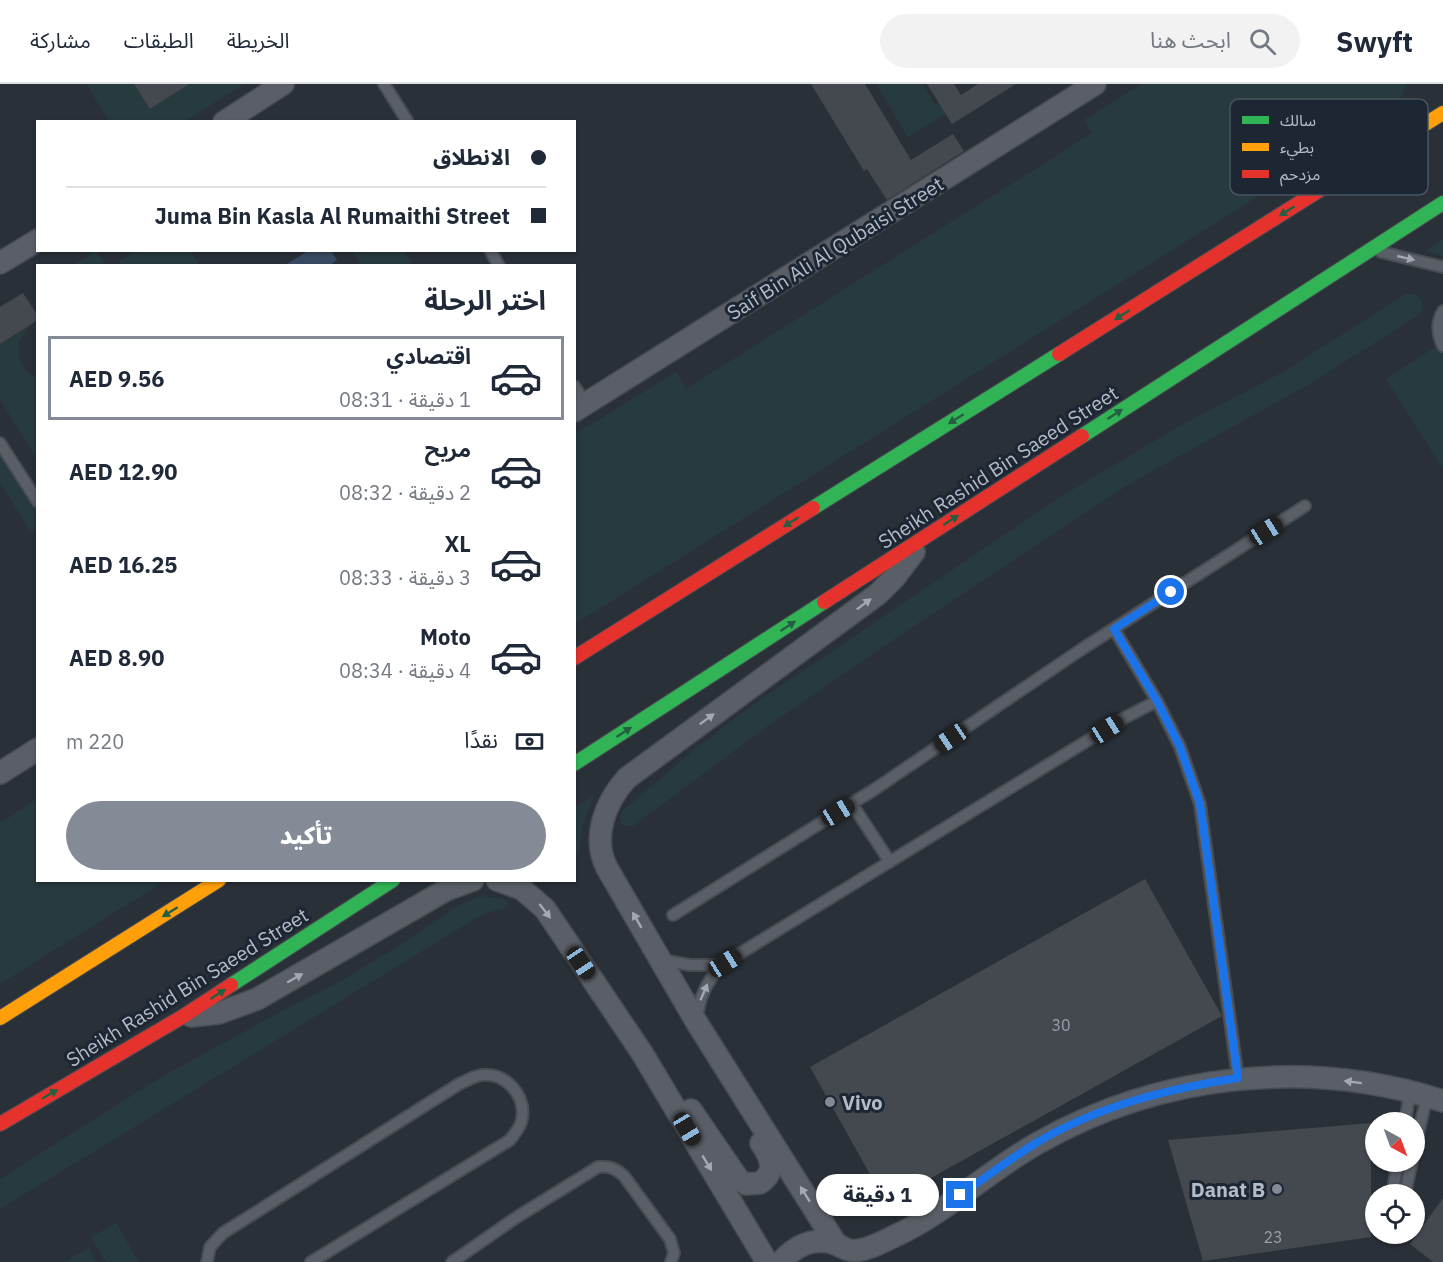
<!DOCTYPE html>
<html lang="ar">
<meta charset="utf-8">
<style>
:root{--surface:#fff;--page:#f2f2f3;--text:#1f2937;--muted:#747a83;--line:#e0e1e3;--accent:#848b96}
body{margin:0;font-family:"IBM Plex Sans","Noto Sans Arabic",sans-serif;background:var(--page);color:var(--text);direction:rtl;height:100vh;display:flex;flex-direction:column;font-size:22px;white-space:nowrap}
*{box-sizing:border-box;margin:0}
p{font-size:20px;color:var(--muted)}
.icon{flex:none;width:33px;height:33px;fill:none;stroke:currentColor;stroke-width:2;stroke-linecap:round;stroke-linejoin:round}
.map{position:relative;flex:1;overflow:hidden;direction:ltr}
.panel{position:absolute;left:36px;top:180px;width:540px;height:618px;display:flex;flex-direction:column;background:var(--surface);border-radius:0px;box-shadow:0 2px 4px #0004;direction:rtl}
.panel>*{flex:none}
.guide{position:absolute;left:36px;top:36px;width:540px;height:132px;border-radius:0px;box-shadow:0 2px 4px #0004;direction:rtl;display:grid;align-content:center;height:132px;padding:0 30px;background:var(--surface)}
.needle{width:39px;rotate:139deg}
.controls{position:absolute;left:1365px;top:1028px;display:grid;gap:12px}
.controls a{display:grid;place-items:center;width:60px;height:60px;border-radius:50%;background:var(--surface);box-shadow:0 2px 4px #0004;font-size:30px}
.end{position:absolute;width:27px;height:27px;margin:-14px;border:8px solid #1a73e8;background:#fff;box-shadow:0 0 0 3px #fff}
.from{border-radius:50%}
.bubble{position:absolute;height:42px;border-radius:21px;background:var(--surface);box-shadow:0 2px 4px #0004;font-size:20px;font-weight:800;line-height:42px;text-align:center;direction:rtl}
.car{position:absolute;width:18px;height:36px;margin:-18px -9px;border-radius:8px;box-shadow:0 0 4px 2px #0007;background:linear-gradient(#222 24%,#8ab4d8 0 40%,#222 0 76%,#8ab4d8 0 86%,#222 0)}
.guide b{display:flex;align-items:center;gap:21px;height:57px;font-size:22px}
.guide b+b{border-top:2px solid var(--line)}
.guide i{width:15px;height:15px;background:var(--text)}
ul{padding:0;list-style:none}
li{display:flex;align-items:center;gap:18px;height:84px;margin:0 12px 9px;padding:0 18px;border:3px solid transparent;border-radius:0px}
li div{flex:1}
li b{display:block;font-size:22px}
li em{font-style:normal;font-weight:800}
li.on{border-color:var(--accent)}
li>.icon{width:54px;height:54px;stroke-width:1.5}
h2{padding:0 30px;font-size:27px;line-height:72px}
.pay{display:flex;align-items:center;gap:15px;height:66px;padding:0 30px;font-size:22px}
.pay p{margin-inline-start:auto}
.button{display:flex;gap:12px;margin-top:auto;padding:12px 30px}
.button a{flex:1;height:69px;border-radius:36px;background:var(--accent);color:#fff;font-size:24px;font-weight:800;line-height:69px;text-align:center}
header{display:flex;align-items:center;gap:36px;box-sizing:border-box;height:84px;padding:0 30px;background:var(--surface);border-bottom:2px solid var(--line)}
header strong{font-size:28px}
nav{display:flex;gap:33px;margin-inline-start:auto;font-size:21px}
.search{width:420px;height:54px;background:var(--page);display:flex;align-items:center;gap:15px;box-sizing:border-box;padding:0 21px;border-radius:33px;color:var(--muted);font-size:22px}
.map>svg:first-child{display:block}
</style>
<header>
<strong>Swyft</strong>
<div class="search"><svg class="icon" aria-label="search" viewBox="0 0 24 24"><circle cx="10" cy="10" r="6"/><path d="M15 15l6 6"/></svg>ابحث هنا</div>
<nav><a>الخريطة</a><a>الطبقات</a><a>مشاركة</a></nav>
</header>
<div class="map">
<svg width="1443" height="1178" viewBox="0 0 1443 1178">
<rect width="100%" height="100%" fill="#2a3038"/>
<g fill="#273a3e">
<path d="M86 0H134L150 25 189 0H244L184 38 109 37Z"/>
<path d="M876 0H923L935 21 956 8 963 19 908 53Z"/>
<path d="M1142 0H1406L1396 26 575 540V350L676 288 686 305 1092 49 1084 36Z"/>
<path d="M1443 155V172L1425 167Z"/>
<path d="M96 167 105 181H74Z"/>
<path d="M191 167 200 181H122L119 177 136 167Z"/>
<path d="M352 167H404L413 181H362Z"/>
<path d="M1406 210H1415L1422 215 1423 224 1419 231 1308 301 1138 395 1100 419 908 546 769 641 633 742H624L621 739 620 731 622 727 693 667 748 624 1060 413 1183 340 1283 288Z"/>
<path d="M37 236C34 240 28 243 24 249 13 265 20 287 37 294V375L0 316V260Z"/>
<path d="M1438 261 1443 270V385L1386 295Z"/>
<path d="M0 364 37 424V443L31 448 0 399Z"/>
<path d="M594 711 583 739 579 769 575 771V724Z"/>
<path d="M37 715 38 796 165 797 0 900V739Z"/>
<path d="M481 812 504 815 509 819 508 823 483 830 0 1125V1095L161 993 295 920 332 902 403 859 457 822Z"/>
<path d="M116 1139 139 1178H106L91 1153Z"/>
<path d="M89 1164 97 1178H64Z"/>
</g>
<path fill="#384963" d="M308 167H331L337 176 330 181H285Z"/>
<g fill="#444950">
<path d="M134 0H189L150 25Z"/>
<path d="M811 0H865L911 76 953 50 964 67 887 116 867 85 864 87Z"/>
<path d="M927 0H954L961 11 978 0H1016L952 40Z"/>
<path d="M23 209 38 232V236L0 260V223Z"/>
<path d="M1145 795 1222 932 886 1119 810 983Z"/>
<path d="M1371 1039V1153L1203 1177 1168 1056Z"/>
<path d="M1443 1114V1178H1433L1410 1160Z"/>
</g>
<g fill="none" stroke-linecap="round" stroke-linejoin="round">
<defs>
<g id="lane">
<path d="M384 0 408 38"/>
<path d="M490 166 499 182"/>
<path d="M1381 168 1443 183"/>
<path d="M1443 227C1436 239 1437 250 1443 262"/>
<path d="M574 302 586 320"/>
<path d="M0 359 38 418"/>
<path d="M1114 545 1157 617 1180 663 1200 720 1238 994"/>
<path d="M852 720 890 778"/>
<path d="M673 831 875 705 1082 565 1305 422"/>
<path d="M662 876 690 881H721"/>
<path d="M697 935C699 913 707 898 721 881L1126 633 1157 617"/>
<path d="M1405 1038 1410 1008"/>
<path d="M1414 1067 1427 1012"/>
<path d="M1392 1110 1398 1077"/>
<path d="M1405 1110 1412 1077"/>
<path d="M207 1178 210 1163 223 1149 459 1000C466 997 474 992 482 991 506 989 526 1011 522 1035 521 1043 515 1049 510 1056L311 1178"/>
<path d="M452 1178 517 1133 598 1083C609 1082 615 1084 624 1092L670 1155 674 1169 671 1178"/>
</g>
<g id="street">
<path d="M224 38 283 0"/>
<path d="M0 179 38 156"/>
<path d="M574 327 1095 0"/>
<path d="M0 689 38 665"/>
<path d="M497 796 522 805 545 825 642 969 767 1178"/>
<path d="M191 932 219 929 257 915 446 806 473 796"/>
<path d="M691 1026 739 1096 746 1100 760 1099C777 1087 771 1074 761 1059"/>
<path d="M836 1160 697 939 607 784C591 753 606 717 627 694L878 510 895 493 914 468"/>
<path d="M781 1178C794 1163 812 1153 833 1159 839 1161 844 1165 850 1166 864 1169 884 1157 897 1151 948 1127 989 1086 1038 1059 1161 989 1308 974 1443 1017"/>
</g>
<g id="fast">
<path d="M1082 352 1443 119"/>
<path d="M813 424 1059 270"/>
<path d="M574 680 824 518"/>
<path d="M231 901 393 796"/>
</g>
<g id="slow">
<path d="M1372 73 1443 29"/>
<path d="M0 934 219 796"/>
</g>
<g id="jam">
<path d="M1059 270 1372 73"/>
<path d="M824 518 1082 352"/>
<path d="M574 574 813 424"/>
<path d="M0 1040 182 933 231 901"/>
</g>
</defs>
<use href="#lane" stroke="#484c53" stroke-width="14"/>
<use href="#street" stroke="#484c53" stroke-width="24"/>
<use href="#fast" stroke="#484c55" stroke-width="16"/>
<use href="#slow" stroke="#484c55" stroke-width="16"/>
<use href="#jam" stroke="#484c55" stroke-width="16"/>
<use href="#lane" stroke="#5a5e66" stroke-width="10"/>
<use href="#street" stroke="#5a5e66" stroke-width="21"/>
<use href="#fast" stroke="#30b455" stroke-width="14"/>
<use href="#slow" stroke="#ff9f0a" stroke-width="14"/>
<use href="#jam" stroke="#e5322d" stroke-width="14"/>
</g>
<defs><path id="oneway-solid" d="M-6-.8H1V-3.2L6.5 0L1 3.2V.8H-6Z" transform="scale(1.5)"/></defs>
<g fill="#255f41">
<use href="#oneway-solid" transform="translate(1287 127) rotate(148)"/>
<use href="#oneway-solid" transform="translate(1122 231) rotate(148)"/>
<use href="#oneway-solid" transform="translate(1115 330) rotate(-33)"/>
<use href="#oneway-solid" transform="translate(956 335) rotate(148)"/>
<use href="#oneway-solid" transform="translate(951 436) rotate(-33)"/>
<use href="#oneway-solid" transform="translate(791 438) rotate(148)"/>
<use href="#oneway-solid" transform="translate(788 542) rotate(-33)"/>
<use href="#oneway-solid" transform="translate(624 648) rotate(-33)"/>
<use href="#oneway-solid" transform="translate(170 828) rotate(148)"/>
<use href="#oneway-solid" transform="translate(218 910) rotate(-33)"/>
<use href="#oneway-solid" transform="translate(50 1010) rotate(-30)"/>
</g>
<g fill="#a2a9b5">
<use href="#oneway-solid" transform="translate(1406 174) rotate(13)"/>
<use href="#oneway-solid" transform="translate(864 520) rotate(-37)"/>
<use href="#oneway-solid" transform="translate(707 635) rotate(-36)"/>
<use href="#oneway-solid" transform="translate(545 827) rotate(52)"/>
<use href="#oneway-solid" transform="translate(637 836) rotate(-120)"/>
<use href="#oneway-solid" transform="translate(295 894) rotate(-30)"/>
<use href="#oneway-solid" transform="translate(704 908) rotate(-67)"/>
<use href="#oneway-solid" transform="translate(1353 998) rotate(-173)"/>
<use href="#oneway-solid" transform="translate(707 1079) rotate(59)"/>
<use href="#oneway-solid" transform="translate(805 1110) rotate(-122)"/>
</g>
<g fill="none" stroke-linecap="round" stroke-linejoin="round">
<path stroke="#1a73e8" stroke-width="8" d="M960 1111C985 1094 1010 1075 1036 1059 1098 1022 1167 1005 1238 994L1200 720 1180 663 1157 617 1114 545 1171 508"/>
</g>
<g fill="#848b96" stroke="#1d2633" stroke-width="2">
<circle cx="830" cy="1018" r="6"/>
<circle cx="1277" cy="1105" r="6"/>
</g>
<g text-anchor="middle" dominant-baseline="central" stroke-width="6" stroke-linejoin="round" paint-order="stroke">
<g font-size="16" fill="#989fab">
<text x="1061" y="941">30</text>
<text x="1273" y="1153">23</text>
</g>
<g font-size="20" fill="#b4bcc9" stroke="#1d2633">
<text transform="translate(835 164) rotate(-32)">Saif Bin Ali Al Qubaisi Street</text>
<text transform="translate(998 383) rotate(-33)">Sheikh Rashid Bin Saeed Street</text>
<text transform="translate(187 903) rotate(-32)">Sheikh Rashid Bin Saeed Street</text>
</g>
<g font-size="20" font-weight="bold" fill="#b4bcc9" stroke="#1d2633" text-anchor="start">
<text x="842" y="1018">Vivo</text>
<text x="1265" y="1105" text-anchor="end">Danat B</text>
</g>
</g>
<rect x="1230" y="15" width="198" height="96" rx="9" fill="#1d2633" stroke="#4a5360" stroke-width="1.5"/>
<rect x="1242" y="32" width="27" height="8" fill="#30b455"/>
<rect x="1242" y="59" width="27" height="8" fill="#ff9f0a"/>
<rect x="1242" y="86" width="27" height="8" fill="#e5322d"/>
<g font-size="16" fill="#b4bcc9">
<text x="1280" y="42">سالك</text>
<text x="1280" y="69">بطيء</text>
<text x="1280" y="96">مزدحم</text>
</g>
</svg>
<div class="controls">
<a><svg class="needle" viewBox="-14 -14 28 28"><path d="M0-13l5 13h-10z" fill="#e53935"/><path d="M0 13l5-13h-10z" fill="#747a83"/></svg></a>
<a><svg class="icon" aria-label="locate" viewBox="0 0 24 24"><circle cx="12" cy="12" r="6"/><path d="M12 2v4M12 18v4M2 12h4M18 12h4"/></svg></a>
</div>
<i class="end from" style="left:1171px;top:508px"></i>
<i class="end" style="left:960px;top:1111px"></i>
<div class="bubble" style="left:816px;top:1090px;width:123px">1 دقيقة</div>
<i class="car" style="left:1266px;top:447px;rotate:58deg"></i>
<i class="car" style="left:1107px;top:645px;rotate:58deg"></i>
<i class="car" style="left:951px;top:654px;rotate:236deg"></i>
<i class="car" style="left:838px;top:728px;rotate:59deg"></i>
<i class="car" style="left:581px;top:879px;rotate:146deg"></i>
<i class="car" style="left:725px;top:879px;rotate:58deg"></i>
<i class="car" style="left:687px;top:1045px;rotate:149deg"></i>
<div class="guide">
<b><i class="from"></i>الانطلاق</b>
<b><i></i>Juma Bin Kasla Al Rumaithi Street</b>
</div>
<section class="panel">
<h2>اختر الرحلة</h2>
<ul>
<li class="on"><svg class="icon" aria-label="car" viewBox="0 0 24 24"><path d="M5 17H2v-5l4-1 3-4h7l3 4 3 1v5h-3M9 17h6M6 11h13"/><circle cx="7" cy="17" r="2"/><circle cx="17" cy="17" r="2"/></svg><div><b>اقتصادي</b><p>1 دقيقة · 08:31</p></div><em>AED 9.56</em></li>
<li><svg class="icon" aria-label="car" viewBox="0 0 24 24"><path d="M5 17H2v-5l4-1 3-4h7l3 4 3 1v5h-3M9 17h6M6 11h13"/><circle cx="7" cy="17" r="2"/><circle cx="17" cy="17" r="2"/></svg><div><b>مريح</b><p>2 دقيقة · 08:32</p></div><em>AED 12.90</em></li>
<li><svg class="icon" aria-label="car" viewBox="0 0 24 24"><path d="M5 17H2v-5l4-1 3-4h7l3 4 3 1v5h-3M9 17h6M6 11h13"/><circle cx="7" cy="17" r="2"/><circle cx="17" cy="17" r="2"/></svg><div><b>XL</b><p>3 دقيقة · 08:33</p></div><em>AED 16.25</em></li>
<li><svg class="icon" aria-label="car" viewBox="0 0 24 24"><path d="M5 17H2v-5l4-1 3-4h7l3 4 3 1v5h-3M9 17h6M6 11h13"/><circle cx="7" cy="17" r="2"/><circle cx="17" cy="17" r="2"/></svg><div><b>Moto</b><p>4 دقيقة · 08:34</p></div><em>AED 8.90</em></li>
</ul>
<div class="pay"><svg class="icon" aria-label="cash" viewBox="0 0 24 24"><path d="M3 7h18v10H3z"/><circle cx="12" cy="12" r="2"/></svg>نقدًا<p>220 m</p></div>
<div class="button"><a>تأكيد</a></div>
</section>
</div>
